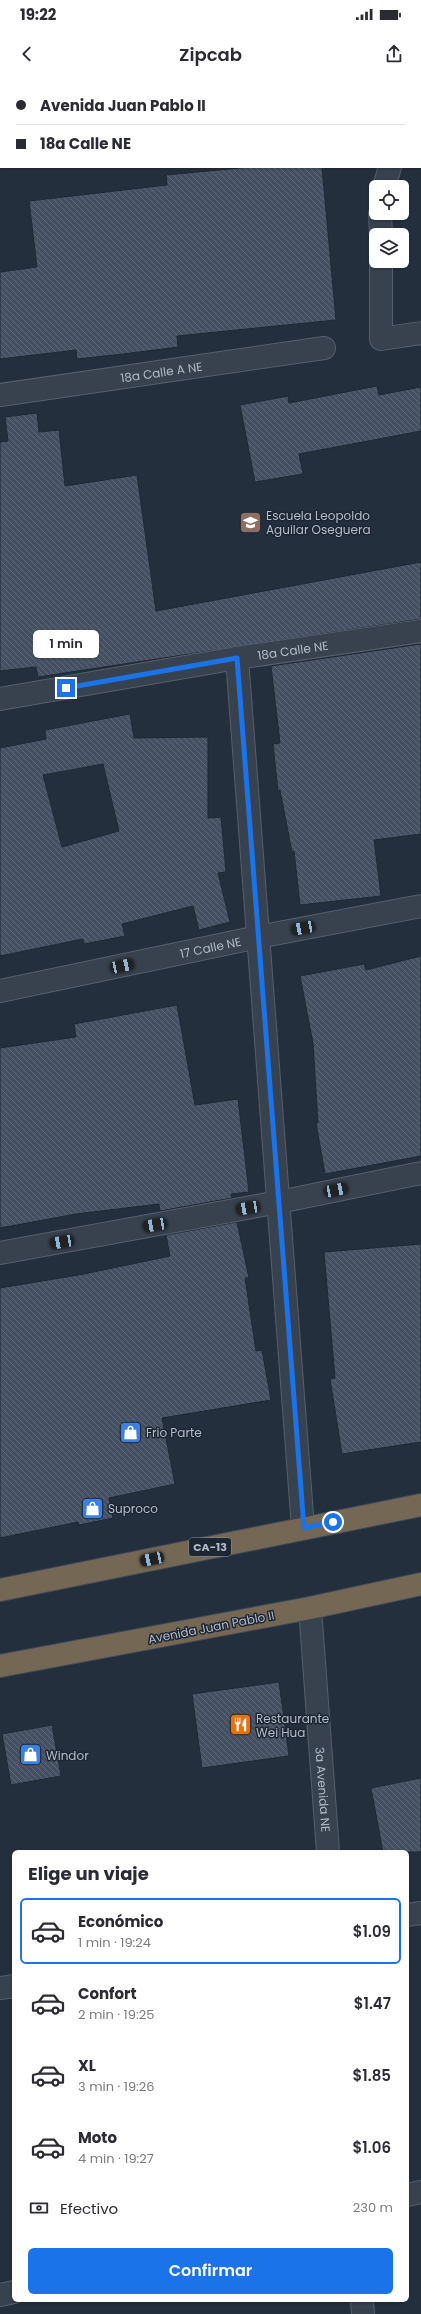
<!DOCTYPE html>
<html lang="es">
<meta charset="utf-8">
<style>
:root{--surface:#fff;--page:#f2f2f3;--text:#2b2b33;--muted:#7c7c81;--line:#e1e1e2;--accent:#1a73e8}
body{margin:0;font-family:Poppins,sans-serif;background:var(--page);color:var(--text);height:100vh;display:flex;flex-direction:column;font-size:15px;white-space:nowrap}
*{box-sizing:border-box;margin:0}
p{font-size:13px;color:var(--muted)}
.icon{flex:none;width:22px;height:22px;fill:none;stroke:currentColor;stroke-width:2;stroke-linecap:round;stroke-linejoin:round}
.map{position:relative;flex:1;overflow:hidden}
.sheet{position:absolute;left:12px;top:1770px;width:397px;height:452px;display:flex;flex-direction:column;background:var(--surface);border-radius:6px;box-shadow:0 1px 3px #0004}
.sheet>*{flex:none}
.banner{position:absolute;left:0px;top:0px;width:421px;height:88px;box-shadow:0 1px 3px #0004;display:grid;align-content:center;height:88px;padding:0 16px;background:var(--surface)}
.buttons{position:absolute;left:369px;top:100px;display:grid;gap:8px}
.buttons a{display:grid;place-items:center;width:40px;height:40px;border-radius:6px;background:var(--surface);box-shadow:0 1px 3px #0004;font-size:20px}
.end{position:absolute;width:18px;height:18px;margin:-9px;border:5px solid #1a73e8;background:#fff;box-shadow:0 0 0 2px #fff}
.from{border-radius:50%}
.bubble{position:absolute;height:28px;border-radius:6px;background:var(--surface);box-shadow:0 1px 3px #0004;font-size:13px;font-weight:600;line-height:28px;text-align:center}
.car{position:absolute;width:12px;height:24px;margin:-12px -6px;border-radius:5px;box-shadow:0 0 3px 1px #0007;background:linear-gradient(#222 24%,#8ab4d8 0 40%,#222 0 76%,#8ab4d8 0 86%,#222 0)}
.banner b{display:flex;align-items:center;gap:14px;height:38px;font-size:15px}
.banner b+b{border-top:1px solid var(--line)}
.banner i{width:10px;height:10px;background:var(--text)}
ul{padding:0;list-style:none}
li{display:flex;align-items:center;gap:12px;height:66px;margin:0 8px 6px;padding:0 8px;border:2px solid transparent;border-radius:6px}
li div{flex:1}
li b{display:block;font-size:15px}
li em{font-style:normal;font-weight:600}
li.current{border-color:var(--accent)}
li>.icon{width:36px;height:36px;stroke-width:1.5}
h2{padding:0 16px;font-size:18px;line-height:48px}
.pay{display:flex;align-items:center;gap:10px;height:44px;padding:0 16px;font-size:15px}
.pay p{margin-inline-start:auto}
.action{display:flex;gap:8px;margin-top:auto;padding:8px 16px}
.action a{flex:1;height:46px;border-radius:6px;background:var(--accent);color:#fff;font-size:16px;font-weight:600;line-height:46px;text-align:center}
.status{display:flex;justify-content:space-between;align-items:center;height:28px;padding:0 20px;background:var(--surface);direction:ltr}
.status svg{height:11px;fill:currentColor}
header{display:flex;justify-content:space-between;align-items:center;height:52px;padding:0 16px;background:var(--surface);font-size:18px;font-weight:600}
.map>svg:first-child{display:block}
</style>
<div class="status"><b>19:22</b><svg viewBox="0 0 49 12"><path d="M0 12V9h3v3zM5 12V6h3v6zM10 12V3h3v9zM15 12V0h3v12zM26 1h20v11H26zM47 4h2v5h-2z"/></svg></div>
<header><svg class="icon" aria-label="back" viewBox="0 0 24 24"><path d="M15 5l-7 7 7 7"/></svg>Zipcab<svg class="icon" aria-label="share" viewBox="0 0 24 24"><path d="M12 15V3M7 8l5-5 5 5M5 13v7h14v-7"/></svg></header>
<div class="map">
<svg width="421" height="2234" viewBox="0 0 421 2234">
<defs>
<pattern id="building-back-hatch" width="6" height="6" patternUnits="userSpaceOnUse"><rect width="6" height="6" fill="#455162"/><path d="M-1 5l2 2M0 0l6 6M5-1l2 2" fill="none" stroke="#5d6877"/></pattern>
</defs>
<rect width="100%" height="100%" fill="#242f3e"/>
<g fill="url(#building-back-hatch)" stroke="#1f2835" fill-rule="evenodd">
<path d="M250 87H322L336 240 177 256 178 267 123 274 77 279 76 270 0 279V192L37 187 29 121 167 105 166 95Z"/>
<path d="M377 306 379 315 421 307V351L299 374 303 394 255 402 240 325 288 316 289 323Z"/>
<path d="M37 333 39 352 59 350 65 406 137 395 156 531 421 482V539L38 597 36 587 0 591V362L8 361 5 337Z"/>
<path d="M421 564V754L374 760 381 816 300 825 294 771 292 772 280 710 278 711 273 664 280 663 271 586Z"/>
<path d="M130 634 134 658 208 657V738L221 737 226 792 218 793 230 842 199 850 193 826 122 844 125 856 84 864 83 859 0 876V668L46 659 45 650ZM103 684 119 751 62 767 43 695Z"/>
<path d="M421 876V1076L325 1094 316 1043H318L313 963 300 896 364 884 366 890Z"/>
<path d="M177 925 195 1025 238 1019 249 1112 231 1114 232 1118 160 1131 159 1124 76 1134 0 1148V968L76 957 74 944Z"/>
<path d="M237 1142 249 1198H245L256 1271 262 1270 271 1320 162 1338 175 1404 109 1418 113 1438 79 1445 78 1442 0 1458V1208L84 1194 170 1176 166 1155Z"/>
<path d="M421 1164V1362L342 1374 330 1299 335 1298 324 1172Z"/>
<path d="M279 1602 289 1676 202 1688 192 1614Z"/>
<path d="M52 1645 61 1696 11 1705 2 1654Z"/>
<path d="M421 1698V1772H383L371 1708Z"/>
</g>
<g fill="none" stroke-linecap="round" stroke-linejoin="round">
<defs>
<g id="minor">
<path d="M420 43 421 42"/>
<path d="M384 107 390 87"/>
<path d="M380 133 381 155"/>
<path d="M381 181V259L421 253"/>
<path id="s1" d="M0 315 324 268"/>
<path d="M237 578 303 1448"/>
<path id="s2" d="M0 619 237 578 421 551"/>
<path id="s3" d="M0 911 258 857 421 826"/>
<path d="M0 1173 279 1122 421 1093"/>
<path id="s4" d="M310 1528 328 1772"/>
<path d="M407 1835 421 1833"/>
<path d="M0 1908 14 1906"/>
<path d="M407 2115 421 2112"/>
<path d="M0 2215 14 2212"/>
<path d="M362 2220 363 2234"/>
</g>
<g id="highway">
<path d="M0 1510 421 1425"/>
<path d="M0 1586 310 1528 421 1504"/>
</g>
</defs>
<use href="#minor" stroke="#565f6c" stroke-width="24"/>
<use href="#highway" stroke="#434c59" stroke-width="24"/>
<use href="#minor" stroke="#38414e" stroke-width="22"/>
<use href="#highway" stroke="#746855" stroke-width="22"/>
</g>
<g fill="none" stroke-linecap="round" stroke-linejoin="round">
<path stroke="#1a73e8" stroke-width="5" d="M66 608 237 578 304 1448 333 1442"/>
</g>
<defs>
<symbol id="school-square" viewBox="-11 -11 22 22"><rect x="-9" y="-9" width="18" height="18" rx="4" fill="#8d6e63" stroke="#1d2633"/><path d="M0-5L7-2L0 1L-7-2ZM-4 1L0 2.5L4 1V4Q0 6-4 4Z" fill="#fff"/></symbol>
<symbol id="shop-square" viewBox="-11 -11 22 22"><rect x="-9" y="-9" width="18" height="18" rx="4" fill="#3f7fe0" stroke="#1d2633"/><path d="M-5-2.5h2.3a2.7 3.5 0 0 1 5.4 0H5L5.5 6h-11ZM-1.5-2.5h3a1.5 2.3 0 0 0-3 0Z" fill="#fff"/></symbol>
<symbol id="restaurant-square" viewBox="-11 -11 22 22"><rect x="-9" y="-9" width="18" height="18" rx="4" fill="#e8710a" stroke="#1d2633"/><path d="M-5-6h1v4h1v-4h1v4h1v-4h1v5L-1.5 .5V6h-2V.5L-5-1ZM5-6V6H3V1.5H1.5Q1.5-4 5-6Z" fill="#fff"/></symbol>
</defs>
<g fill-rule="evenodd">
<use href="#school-square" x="238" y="430" width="25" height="25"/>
<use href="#shop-square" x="118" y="1340" width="25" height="25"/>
<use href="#shop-square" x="80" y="1416" width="25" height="25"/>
<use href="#restaurant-square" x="228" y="1632" width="25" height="25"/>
<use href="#shop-square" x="18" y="1662" width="25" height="25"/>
</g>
<g text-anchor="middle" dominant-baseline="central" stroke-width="3" stroke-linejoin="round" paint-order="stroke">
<rect fill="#1d2633" stroke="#878f9c" stroke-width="1" x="189" y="1458" width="42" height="18" rx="3"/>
<g font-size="11" font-weight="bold" fill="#b4bcc9">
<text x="210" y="1467">CA-13</text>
</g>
<g font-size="12" fill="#b4bcc9" stroke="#1d2633">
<text stroke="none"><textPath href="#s1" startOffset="163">18a Calle A NE</textPath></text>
<text stroke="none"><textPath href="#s2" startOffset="297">18a Calle NE</textPath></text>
<text stroke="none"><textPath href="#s3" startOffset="215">17 Calle NE</textPath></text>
<text transform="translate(211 1547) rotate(-11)">Avenida Juan Pablo II</text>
<text stroke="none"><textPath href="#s4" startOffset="182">3a Avenida NE</textPath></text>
</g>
<g font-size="12" fill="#b4bcc9" stroke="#1d2633" text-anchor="start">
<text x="266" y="435">Escuela Leopoldo<tspan x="266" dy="14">Aguilar Oseguera</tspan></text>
<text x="146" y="1352">Frio Parte</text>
<text x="108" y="1428">Suproco</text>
<text x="256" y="1638">Restaurante<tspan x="256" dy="14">Wei Hua</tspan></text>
<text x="46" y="1675">Windor</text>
</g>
</g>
</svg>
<div class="buttons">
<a><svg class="icon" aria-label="locate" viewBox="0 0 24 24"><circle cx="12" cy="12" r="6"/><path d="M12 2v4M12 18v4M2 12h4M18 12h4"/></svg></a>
<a><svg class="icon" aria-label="layers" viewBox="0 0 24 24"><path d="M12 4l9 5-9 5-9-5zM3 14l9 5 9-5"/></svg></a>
</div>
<i class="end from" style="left:333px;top:1442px"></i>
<i class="end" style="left:66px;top:608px"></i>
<div class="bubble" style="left:33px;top:550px;width:66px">1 min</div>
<i class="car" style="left:303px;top:848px;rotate:259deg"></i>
<i class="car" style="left:122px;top:886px;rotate:78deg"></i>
<i class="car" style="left:336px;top:1110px;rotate:79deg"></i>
<i class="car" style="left:248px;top:1128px;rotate:260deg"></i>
<i class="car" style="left:155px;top:1145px;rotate:260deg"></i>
<i class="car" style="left:62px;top:1162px;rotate:260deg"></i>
<i class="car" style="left:152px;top:1479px;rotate:258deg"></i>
<div class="banner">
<b><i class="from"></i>Avenida Juan Pablo II</b>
<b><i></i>18a Calle NE</b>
</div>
<section class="sheet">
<h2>Elige un viaje</h2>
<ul>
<li class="current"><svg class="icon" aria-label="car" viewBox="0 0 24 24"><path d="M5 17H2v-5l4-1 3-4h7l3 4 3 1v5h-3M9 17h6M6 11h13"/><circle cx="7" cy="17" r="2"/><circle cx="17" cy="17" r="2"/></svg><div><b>Económico</b><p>1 min · 19:24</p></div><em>$1.09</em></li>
<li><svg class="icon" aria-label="car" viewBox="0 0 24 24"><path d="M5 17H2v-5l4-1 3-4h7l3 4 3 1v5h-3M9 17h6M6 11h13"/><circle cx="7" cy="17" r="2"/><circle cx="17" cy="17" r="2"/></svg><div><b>Confort</b><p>2 min · 19:25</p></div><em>$1.47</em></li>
<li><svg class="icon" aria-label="car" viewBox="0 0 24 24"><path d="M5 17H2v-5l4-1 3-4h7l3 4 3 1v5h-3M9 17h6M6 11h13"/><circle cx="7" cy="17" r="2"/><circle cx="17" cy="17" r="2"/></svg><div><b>XL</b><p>3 min · 19:26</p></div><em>$1.85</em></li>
<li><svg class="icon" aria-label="car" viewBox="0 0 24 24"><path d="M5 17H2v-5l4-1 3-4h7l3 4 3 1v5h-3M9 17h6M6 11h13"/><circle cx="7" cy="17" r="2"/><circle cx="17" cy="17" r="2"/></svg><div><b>Moto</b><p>4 min · 19:27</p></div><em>$1.06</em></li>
</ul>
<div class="pay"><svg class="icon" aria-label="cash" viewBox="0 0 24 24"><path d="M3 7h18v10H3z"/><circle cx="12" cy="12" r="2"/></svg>Efectivo<p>230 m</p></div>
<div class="action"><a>Confirmar</a></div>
</section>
</div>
